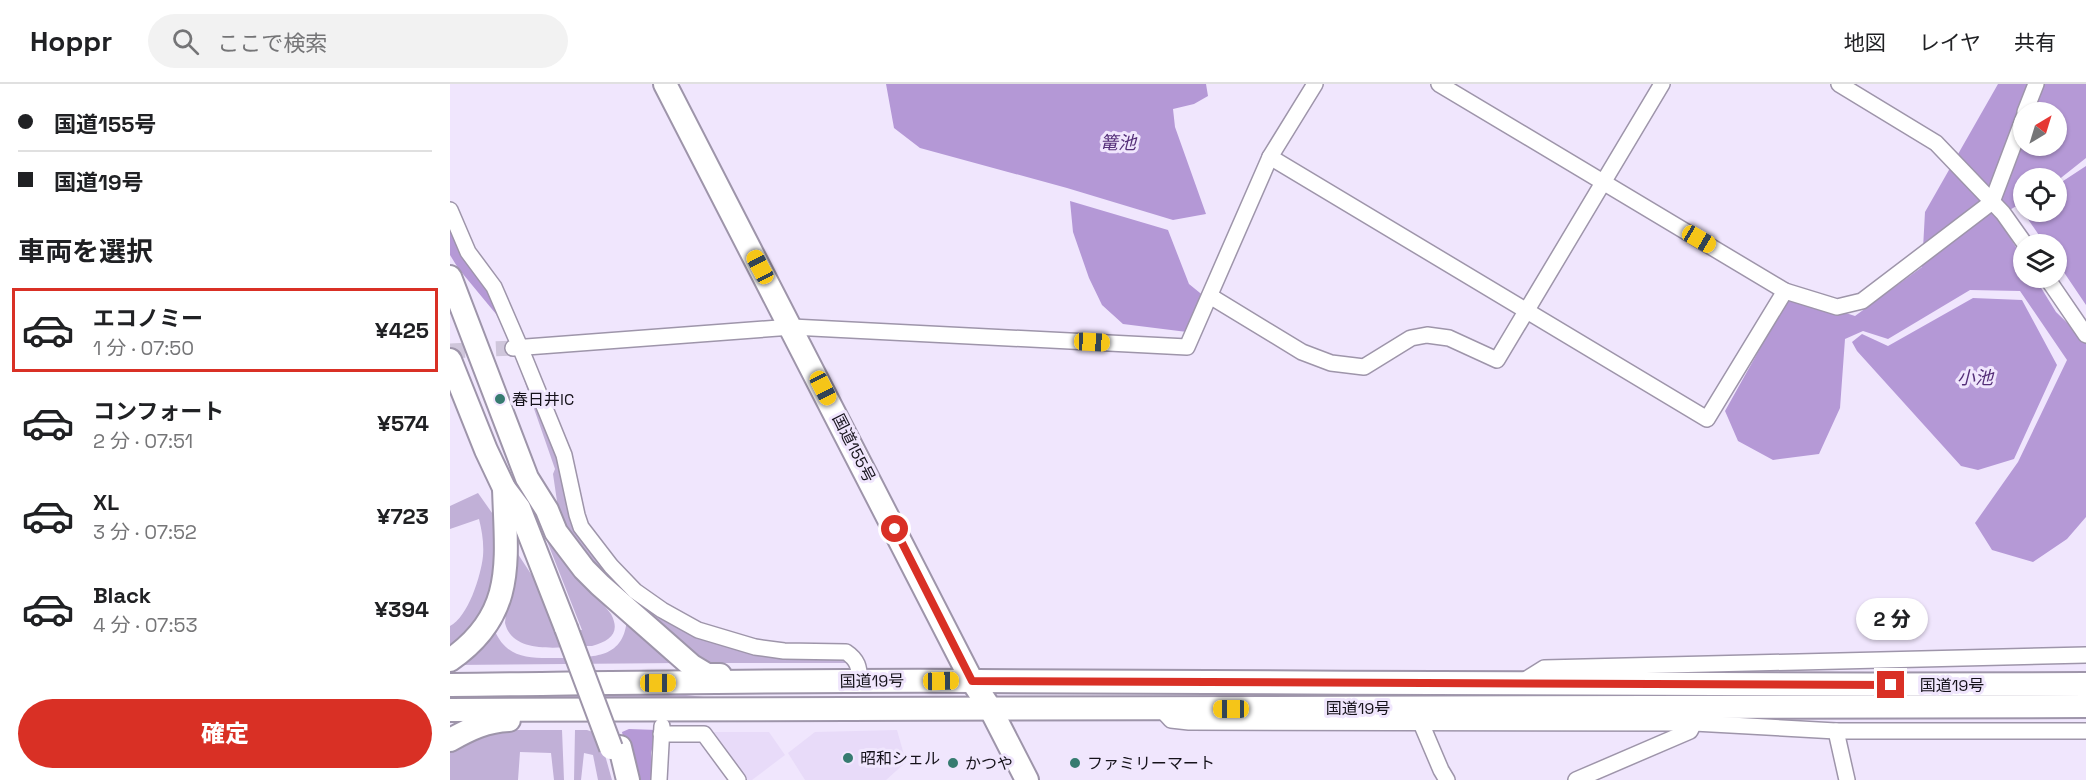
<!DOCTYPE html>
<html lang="ja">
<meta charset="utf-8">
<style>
:root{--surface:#fff;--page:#f2f2f2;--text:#202124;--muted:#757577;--line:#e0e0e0;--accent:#d93025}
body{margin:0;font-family:"Space Grotesk","Noto Sans JP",sans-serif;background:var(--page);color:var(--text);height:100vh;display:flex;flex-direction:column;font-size:22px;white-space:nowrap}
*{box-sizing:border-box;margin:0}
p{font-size:20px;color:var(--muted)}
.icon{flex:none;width:33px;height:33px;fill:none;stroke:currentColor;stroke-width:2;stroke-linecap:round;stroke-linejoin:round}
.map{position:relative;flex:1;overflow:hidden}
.sheet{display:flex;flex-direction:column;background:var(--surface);width:450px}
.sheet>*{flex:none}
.banner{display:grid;align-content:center;height:132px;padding:0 18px;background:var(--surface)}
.needle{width:39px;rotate:38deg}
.tools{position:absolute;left:1563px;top:18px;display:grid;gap:12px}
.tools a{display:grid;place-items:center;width:54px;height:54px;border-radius:50%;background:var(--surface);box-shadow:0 2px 4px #0004;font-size:30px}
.end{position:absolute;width:27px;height:27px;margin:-14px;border:8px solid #d93025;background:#fff;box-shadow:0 0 0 3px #fff}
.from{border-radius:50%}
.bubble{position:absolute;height:42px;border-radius:21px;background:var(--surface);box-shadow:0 2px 4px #0004;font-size:20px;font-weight:800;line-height:42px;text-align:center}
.car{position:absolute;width:18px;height:36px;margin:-18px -9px;border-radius:8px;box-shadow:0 0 4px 2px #0007;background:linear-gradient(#f5c518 24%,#345 0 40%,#f5c518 0 76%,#345 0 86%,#f5c518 0)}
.banner b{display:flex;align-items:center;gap:21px;height:57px;font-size:22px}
.banner b+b{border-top:2px solid var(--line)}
.banner i{width:15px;height:15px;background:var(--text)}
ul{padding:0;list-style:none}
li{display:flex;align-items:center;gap:18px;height:84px;margin:0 12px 9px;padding:0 6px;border:3px solid transparent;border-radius:0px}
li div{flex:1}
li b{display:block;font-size:22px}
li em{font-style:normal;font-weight:800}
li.selected{border-color:var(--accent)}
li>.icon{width:54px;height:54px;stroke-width:1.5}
h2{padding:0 18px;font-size:27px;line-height:72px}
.action{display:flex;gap:12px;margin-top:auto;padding:12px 18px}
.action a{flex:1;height:69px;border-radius:36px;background:var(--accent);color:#fff;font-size:24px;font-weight:800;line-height:69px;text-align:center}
header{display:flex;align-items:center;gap:36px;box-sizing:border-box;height:84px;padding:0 30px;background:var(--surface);border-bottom:2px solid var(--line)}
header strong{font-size:28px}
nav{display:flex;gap:33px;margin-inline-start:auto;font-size:21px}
.search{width:420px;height:54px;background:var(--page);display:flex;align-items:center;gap:15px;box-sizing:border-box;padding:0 21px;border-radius:33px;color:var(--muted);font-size:22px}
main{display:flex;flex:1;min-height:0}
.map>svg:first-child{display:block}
</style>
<header>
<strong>Hoppr</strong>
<div class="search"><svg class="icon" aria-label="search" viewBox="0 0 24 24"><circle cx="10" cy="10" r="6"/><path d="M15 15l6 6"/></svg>ここで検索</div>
<nav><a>地図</a><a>レイヤ</a><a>共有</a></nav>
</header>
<main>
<section class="sheet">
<div class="banner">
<b><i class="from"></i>国道155号</b>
<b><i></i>国道19号</b>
</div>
<h2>車両を選択</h2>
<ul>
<li class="selected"><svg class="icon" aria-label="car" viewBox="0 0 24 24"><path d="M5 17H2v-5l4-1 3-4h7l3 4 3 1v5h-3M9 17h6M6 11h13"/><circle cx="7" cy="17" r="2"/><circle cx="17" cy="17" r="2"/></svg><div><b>エコノミー</b><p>1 分 · 07:50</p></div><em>¥425</em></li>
<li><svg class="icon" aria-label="car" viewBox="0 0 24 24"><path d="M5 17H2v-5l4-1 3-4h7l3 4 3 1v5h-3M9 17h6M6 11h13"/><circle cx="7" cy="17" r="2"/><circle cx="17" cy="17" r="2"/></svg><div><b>コンフォート</b><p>2 分 · 07:51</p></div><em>¥574</em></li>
<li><svg class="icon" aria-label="car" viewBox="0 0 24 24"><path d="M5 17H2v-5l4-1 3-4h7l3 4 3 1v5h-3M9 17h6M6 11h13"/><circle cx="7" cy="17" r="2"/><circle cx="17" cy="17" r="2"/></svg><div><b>XL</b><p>3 分 · 07:52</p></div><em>¥723</em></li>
<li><svg class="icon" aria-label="car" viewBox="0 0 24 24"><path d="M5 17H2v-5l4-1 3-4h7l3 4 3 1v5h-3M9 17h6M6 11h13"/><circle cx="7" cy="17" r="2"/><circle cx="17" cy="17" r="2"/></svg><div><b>Black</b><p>4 分 · 07:53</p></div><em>¥394</em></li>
</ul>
<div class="action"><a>確定</a></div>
</section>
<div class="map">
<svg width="1636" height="696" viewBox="0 0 1636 696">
<rect width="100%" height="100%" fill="#f0e6fd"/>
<g fill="#e8dbf9">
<path d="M447 646 456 678 436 696H355L338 669 365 648Z"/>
<path d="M258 648H319L335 671 302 696H292Z"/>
</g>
<g fill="#c1b0d7">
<path d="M65 270 73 277 140 461 247 550 386 571 402 579H250L125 462 108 424 103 390 105 385Z"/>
<path d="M28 409 47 436 46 492 29 541 0 567V542C18 533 31 492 33 472 34 459 32 447 29 435L0 445V422Z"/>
<path d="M86 429 117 475 161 530C171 549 160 557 142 562 115 562 63 573 55 539L62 461 102 522 111 547 132 546Z"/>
<path d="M177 533 230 579 3 581 44 545C57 577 82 574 111 574 144 573 175 575 177 533Z"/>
<path d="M0 611H236L263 614 493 613 494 616 0 615Z"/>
<path d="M35 646H112L114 696H104L101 669 70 668 68 696H0V666Z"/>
<path d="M125 646H137L149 650 162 696H148L143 671 134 669 131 696H124Z"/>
</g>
<g fill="#b599d6" fill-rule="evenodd">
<path d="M1548 0H1636V74L1607 97 1606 94H1574L1573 118 1548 133 1573 175 1574 194H1585L1606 228 1636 257V433L1617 455 1583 478 1542 466 1525 439 1568 378 1617 276 1570 207 1520 206 1438 255 1413 247 1395 255 1390 324 1369 370 1323 376 1288 357 1275 327 1340 211 1405 232 1472 183 1475 128ZM1574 28H1606V62H1574Z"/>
<path d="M0 138 42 206 60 256 46 230 8 184 0 171Z"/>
<path d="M179 645 207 646 201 669 204 696H182L172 648Z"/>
</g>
<g fill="#b498d6">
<path d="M436 0H756L758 12 744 20 723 25 725 43 756 130 723 136 617 104 470 64 444 44Z"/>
<path d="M1636 82V221L1607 178 1606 160H1595L1571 125 1573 123 1574 128H1606L1607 101Z"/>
<path d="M620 117 718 146 739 200 755 213 737 248 673 240 652 221 639 194 623 148Z"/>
<path d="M1523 214 1572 216 1607 281 1564 375 1528 386 1511 382 1407 267 1402 258 1412 250 1438 262Z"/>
</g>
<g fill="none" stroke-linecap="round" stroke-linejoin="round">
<path stroke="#cfc6db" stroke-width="15" stroke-dasharray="15 8" stroke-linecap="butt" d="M0 267 63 264"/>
<defs>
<g id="minor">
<path d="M989 0 1335 207 1387 223 1412 217 1542 118 1574 33"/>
<path d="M1389 0 1486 59 1553 129 1575 160"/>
<path d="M1575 28 1586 0"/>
<path d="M820 73 1257 335 1335 207"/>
<path d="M0 126 18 168 44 203 70 263 114 371 127 431 131 443 161 482 185 507 212 526 248 546 305 563 334 567 396 568C408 576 409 583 410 597"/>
<path d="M1597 194 1636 251"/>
<path d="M760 212 852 268 881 279 914 283 961 254 977 251 999 254 1047 276 1212 0"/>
<path d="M63 264 342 243 737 263 820 73 865 0"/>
<path d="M1072 598 1094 584 1636 571"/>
<path d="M711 625 721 636 739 638 1244 639 1386 647H1636"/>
<path d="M971 639 991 686 997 696"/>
<path d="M1386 647 1397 696"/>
<path d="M211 650H254L288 696"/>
<path d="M209 696 212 642"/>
<path d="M1126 696 1240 647 1244 639"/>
</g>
<g id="highway">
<path d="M215 0 522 597 540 624 577 696"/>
<path d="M0 193 77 394 97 426 106 448 134 485 150 501 242 582 257 591H270"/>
<path d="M0 276 36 366 54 404 69 424 116 544"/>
<path d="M0 576C67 530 56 476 54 404"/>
<path d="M0 601C175 599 351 596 526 597 896 598 1266 602 1636 600"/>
<path d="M0 626 1636 622"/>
<path d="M0 656C20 645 36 637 59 636"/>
<path d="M170 663 178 696"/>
</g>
</defs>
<use href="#minor" stroke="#9e95aa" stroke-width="18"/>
<use href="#highway" stroke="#9e95aa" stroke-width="26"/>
<use href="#minor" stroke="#fff" stroke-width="15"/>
<use href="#highway" stroke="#fff" stroke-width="22"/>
<defs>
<path id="highway-bridge" d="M116 544 161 664"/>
</defs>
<use href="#highway-bridge" stroke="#9e95aa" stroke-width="26" stroke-linecap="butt"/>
<use href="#highway-bridge" stroke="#fff" stroke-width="22"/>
</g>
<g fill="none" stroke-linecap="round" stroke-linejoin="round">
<path stroke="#d93025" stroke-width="8" d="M445 445 522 597 1441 601"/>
</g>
<g fill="#367b70" stroke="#f0e6fd" stroke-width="2">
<circle cx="50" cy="315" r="6"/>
<circle cx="398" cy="674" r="6"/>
<circle cx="503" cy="679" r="6"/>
<circle cx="625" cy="679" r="6"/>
</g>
<g text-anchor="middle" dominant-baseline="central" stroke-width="6" stroke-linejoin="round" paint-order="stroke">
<g font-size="16" fill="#15121a" stroke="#f0e6fd" text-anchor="start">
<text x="62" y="315">春日井IC</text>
<text x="410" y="674">昭和シェル</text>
<text x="515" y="679">かつや</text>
<text x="637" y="679">ファミリーマート</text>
</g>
<g font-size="16" fill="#15121a" stroke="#f0e6fd">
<text transform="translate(404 364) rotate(63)">国道155号</text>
<text transform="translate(422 597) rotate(-1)">国道19号</text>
<text x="1502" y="601">国道19号</text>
<text x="908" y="624">国道19号</text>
</g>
<g font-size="18" font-style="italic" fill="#542e78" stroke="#f0e6fd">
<text x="668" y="58">篭池</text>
<text x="1525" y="293">小池</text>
</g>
</g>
</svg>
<div class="tools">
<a><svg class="needle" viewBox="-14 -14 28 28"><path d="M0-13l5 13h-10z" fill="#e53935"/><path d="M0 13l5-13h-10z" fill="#757577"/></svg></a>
<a><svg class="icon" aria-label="locate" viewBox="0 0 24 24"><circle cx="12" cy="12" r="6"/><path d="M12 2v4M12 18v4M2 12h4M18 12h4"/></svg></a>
<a><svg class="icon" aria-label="layers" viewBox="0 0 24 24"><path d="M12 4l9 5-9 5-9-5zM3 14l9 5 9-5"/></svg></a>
</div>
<i class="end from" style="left:445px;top:445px"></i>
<i class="end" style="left:1441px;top:601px"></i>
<div class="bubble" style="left:1406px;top:514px;width:72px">2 分</div>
<i class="car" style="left:1249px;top:155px;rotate:120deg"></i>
<i class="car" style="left:310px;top:183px;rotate:332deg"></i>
<i class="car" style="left:642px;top:258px;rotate:93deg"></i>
<i class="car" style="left:373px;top:304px;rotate:153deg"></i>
<i class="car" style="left:491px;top:597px;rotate:89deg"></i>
<i class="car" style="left:208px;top:599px;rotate:90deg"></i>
<i class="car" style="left:781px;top:625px;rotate:270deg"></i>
</div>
</main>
